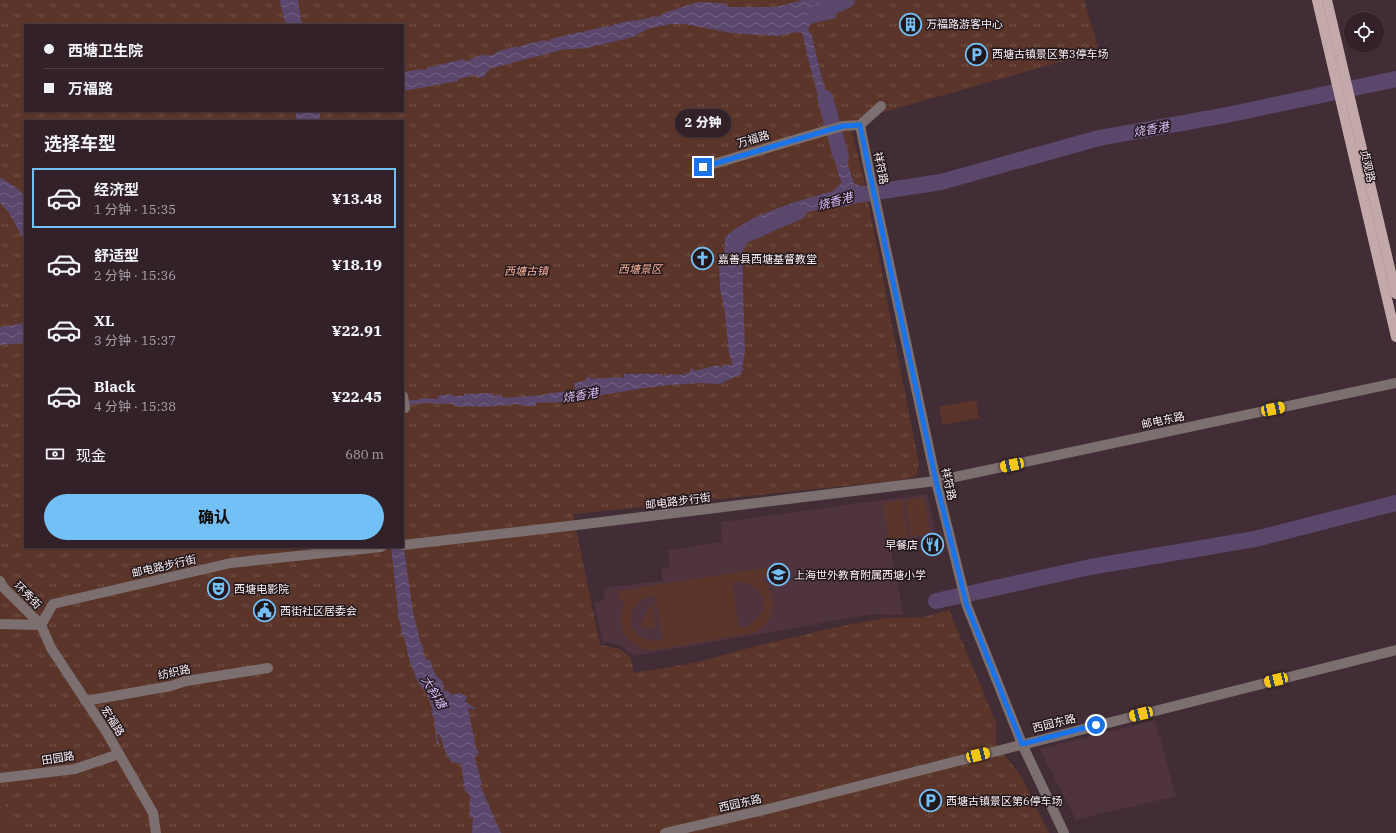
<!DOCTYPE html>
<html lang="zh">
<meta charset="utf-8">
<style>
:root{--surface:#322128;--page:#3a2930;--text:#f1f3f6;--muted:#a8a3a8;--line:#4d3e45;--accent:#73c0f6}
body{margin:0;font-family:"IBM Plex Serif","Noto Sans SC",serif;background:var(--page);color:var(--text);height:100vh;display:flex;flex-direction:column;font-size:15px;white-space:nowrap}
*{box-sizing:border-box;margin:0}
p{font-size:13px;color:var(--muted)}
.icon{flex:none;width:22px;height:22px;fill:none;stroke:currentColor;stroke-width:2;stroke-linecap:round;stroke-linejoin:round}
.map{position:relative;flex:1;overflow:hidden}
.side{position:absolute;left:24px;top:120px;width:380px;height:428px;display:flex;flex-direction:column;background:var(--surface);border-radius:0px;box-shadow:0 1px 3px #0004,0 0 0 1px var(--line)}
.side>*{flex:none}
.guide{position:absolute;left:24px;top:24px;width:380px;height:88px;border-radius:0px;box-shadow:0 1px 3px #0004,0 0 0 1px var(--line);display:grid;align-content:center;height:88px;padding:0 20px;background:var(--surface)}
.controls{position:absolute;left:1344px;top:12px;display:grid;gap:8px}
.controls a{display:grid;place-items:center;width:40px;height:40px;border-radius:50%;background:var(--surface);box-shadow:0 1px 3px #0004,0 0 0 1px var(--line);font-size:20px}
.end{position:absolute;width:18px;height:18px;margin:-9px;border:5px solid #1a73e8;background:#fff;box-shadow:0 0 0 2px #fff}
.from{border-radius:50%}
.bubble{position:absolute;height:28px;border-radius:14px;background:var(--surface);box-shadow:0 1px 3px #0004,0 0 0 1px var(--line);font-size:13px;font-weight:800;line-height:28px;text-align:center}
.car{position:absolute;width:12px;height:24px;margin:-12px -6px;border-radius:5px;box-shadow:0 0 3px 1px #0007;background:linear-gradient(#f5c518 24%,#345 0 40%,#f5c518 0 76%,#345 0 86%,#f5c518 0)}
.guide b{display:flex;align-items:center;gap:14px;height:38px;font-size:15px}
.guide b+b{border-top:1px solid var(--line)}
.guide i{width:10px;height:10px;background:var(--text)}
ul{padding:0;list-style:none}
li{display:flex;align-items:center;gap:12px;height:60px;margin:0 8px 6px;padding:0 12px;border:2px solid transparent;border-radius:0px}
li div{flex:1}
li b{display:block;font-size:15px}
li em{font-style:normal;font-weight:800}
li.current{border-color:var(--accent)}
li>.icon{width:36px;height:36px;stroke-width:1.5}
h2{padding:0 20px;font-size:18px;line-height:48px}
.pay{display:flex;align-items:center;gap:10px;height:44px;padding:0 20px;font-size:15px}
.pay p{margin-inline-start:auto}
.button{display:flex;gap:8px;margin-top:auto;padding:8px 20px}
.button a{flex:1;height:46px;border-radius:24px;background:var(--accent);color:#111;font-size:16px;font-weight:800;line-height:46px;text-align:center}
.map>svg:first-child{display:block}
</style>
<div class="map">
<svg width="1396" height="833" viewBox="0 0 1396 833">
<defs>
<pattern id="park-tufts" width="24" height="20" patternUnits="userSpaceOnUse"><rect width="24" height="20" fill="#5b3529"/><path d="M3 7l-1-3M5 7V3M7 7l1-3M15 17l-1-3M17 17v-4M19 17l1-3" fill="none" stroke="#735349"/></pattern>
<pattern id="water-waves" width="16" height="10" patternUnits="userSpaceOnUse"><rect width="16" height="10" fill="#5a476b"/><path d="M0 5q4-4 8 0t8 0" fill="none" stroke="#736281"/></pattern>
</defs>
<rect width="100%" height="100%" fill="#422c35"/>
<g fill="#4f333f">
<path d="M927 494 936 536 889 541 904 615 874 614 634 656 620 645 603 642 594 603 605 600 603 588 662 581V568L669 567 668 550 722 542 721 522Z"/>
<path d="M1155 720 1176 796 1076 820 1040 749Z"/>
</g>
<path fill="url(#park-tufts)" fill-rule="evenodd" d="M0 0H1084L1099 51 849 122 863 175 919 465 916 476 904 480 573 514 600 645 620 649 631 658 634 673 694 663 760 645 842 626 885 618 924 617 949 610 996 723V744L1021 776 1049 833H0ZM25 25H403V111H25ZM25 121H403V547H25Z"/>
<g fill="#5b3529" fill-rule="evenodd">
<path d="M976 400 979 418 943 425 939 407Z"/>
<path d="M924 497 930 534 911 537 905 500Z"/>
<path d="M902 500 908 537 889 540 883 503Z"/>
<path d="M776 566 778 576 761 578C780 595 776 622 754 633L654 650C627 649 613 625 626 600L620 601 618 591ZM740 582C771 585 771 622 739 628L732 583ZM655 595 663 640C627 648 617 602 655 595Z"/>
<path d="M652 602 656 628H646L640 626Z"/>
<path d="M3 787 9 833H0V788Z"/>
</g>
<g fill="url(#water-waves)">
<path d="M280 0H298L302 25H286C284 16 281 10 280 0Z"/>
<path d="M803 0H834L837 10 834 11 836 18 814 23 810 25 808 30 812 36 821 75 835 118 826 121 813 78 802 33 797 32 776 36 732 33 684 24H671L647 29 633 37 587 48 561 50 489 69V71L485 73 486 76 477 78 475 75 459 79 458 81 403 91V72L422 69 423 70H426V68L464 59 465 61 471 60V58L487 54V56L495 54 496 52 517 46 518 48 523 45 544 40 545 41H550V39L580 32 581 33 584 32 585 31 614 25V23L616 24 621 23 623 21V22L635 20V21L655 16 656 17 661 16V14L688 5 701 2 727 4 728 7H776Z"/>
<path d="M295 111H320V121H297Z"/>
<path d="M839 135 854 184 860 185 862 197 798 215 800 220 781 226 778 218 757 227 752 231 742 253 745 352 742 367 744 370H742L741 374 720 384 702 383 669 385 638 389 560 402 536 403V406H522L519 404 481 407 476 406 472 407 471 406 467 407 454 406V404L423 403 403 406 408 400H418L421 398 438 399V396L451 394 452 396H464V394L493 393V396L502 395 503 398 545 395 546 394 575 390 574 383 586 380V377H590V379L619 377 624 378V374H662L663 376 667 375V374L683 375 686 372 687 374H689L690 369 692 368 694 371 718 365 719 367H722L723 365H731L732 362 729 353 725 314 720 289 719 263 724 257 725 237 735 229 757 216 795 202 833 191 842 182 839 177 829 138Z"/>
<path d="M0 177 17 188 25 197V242L9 213 0 203Z"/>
<path d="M25 323V343L0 345V327Z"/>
<path d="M403 542 413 612 421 644 423 645 424 654 427 660H430L435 674 443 682 444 690 449 692 450 695 461 693V694L467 696 465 702 476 708 474 709 468 708 476 748 479 752 475 758 482 784 480 785 501 833H472L473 818 469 817 470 810 469 809C469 802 473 795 465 791L461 764 451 762 444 749 440 735 438 733 437 736 439 744 437 745 436 737 435 736 436 733 434 722 435 721 431 711 433 710 426 692 419 684 410 663 404 636H402L400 621 398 620V611L391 547H403Z"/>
</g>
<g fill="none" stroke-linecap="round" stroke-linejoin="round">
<g stroke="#5a476b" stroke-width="16">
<path d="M816 14 847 0"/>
<path d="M825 98 841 157"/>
<path d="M841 199 857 195 941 182 1099 138 1227 115 1396 79"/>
<path d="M737 246 738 238 798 212"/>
<path d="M936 601 1090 567 1255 539 1396 503"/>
</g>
<g stroke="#7b6f6f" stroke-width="10">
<path d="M860 125 870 175 936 481 967 606 1022 744 1064 833"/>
<path d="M703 167 811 135 843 126 860 125 881 106"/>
<path d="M403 396 405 408"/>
<path d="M403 545 577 525 936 481 1396 383"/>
<path d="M0 581 3 587 41 625 51 648 107 733 153 813 156 833"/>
<path d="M0 624 41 625"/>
<path d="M41 625 53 604 231 563 381 547"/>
<path d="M85 701 171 686 186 681 268 668"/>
<path d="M0 778 75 769 119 754"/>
<path d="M665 833 772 808 1396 650"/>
</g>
<g stroke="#c3a9aa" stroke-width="10">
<path d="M1317 0 1396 337"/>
<path d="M1327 0 1396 294"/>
</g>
</g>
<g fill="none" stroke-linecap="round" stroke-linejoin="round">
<path stroke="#1a73e8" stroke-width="5" d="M703 167 832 129 843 126 860 125 870 175 936 481 967 606 1022 744 1096 725"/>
</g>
<defs>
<symbol id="building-ring" viewBox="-11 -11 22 22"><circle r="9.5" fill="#22181c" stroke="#73c0f6" stroke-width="1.5"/><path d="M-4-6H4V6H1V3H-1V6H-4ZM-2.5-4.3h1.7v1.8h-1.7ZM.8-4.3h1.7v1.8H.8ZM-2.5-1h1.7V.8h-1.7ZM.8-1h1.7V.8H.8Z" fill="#73c0f6"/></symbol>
<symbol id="parking-ring" viewBox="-11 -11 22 22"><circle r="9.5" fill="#22181c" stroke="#73c0f6" stroke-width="1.5"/><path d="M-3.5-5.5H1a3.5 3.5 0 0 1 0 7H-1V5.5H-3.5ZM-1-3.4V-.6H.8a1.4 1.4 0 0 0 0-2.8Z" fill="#73c0f6"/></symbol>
<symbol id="church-ring" viewBox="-11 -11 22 22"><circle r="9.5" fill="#22181c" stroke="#73c0f6" stroke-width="1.5"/><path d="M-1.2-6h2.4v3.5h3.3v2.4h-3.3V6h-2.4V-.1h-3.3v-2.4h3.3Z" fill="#73c0f6"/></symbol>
<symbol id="restaurant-ring" viewBox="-11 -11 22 22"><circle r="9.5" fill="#22181c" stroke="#73c0f6" stroke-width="1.5"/><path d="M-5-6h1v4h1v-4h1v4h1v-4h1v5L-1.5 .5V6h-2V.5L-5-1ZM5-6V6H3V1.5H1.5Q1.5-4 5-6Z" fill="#73c0f6"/></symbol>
<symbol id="school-ring" viewBox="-11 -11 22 22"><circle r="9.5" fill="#22181c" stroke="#73c0f6" stroke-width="1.5"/><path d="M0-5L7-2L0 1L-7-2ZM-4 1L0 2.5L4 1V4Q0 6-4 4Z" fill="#73c0f6"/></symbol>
<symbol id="theatre-ring" viewBox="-11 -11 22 22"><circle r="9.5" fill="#22181c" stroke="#73c0f6" stroke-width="1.5"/><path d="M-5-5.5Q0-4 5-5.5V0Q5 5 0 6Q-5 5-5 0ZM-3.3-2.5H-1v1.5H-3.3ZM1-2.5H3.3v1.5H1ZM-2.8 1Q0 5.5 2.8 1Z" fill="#73c0f6"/></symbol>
<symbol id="civic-ring" viewBox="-11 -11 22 22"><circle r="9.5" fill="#22181c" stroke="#73c0f6" stroke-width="1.5"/><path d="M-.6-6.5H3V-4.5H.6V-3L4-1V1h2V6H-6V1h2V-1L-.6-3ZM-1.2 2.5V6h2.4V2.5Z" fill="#73c0f6"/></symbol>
</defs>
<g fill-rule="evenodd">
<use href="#building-ring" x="898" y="12" width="25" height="25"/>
<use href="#parking-ring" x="964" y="42" width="25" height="25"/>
<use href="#church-ring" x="690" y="246" width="25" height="25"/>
<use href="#restaurant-ring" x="920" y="532" width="25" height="25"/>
<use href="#school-ring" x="766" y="562" width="25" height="25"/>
<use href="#theatre-ring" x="206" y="576" width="25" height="25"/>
<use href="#civic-ring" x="252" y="598" width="25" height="25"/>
<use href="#parking-ring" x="918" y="788" width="25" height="25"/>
</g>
<g text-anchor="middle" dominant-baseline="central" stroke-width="3" stroke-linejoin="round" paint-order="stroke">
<g font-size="11" fill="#fdf1f6" stroke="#22181c" text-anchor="start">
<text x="926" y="24">万福路游客中心</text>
<text x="992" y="54">西塘古镇景区第3停车场</text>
<text x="718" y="259">嘉善县西塘基督教堂</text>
<text x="918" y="545" text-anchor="end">早餐店</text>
<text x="794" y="575">上海世外教育附属西塘小学</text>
<text x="234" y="589">西塘电影院</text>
<text x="280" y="611">西街社区居委会</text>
<text x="946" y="801">西塘古镇景区第6停车场</text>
</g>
<g font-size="11" fill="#fdf1f6" stroke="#22181c">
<text transform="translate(753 139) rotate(-16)">万福路</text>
<text transform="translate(1368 166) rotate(77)">贞观路</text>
<text transform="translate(881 168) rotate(78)">祥符路</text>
<text transform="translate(1163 420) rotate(-12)">邮电东路</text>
<text transform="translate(949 484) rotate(77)">祥符路</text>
<text transform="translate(678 501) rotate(-7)">邮电路步行街</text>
<text transform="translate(164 566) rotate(-13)">邮电路步行街</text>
<text transform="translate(28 595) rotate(45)">环秀街</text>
<text transform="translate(174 672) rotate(-12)">纺织路</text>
<text transform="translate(113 721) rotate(58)">宏福路</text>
<text transform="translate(1054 723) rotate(-14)">西园东路</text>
<text transform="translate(58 758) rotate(-9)">田园路</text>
<text transform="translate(740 803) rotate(-13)">西园东路</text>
</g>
<g font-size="11" font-style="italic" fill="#fbb29b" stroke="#22181c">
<text x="640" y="269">西塘景区</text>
<text x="526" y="271">西塘古镇</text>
</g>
<g font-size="12" font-style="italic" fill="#dfbffd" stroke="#22181c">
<text transform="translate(1151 129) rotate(-10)">烧香港</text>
<text transform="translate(835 201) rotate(-15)">烧香港</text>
<text transform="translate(580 395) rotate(-9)">烧香港</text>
<text transform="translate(434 692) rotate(58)">大斜塘</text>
</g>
</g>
</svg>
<div class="controls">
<a><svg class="icon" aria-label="locate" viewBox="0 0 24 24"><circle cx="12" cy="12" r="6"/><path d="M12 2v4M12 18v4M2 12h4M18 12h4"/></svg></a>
</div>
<i class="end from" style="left:1096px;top:725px"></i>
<i class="end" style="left:703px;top:167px"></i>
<div class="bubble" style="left:675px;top:109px;width:56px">2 分钟</div>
<i class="car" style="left:1273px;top:409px;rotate:78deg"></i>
<i class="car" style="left:1012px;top:465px;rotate:258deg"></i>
<i class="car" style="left:1276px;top:680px;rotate:256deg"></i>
<i class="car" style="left:1141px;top:714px;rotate:256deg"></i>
<i class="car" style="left:978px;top:755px;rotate:76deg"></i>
<div class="guide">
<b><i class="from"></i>西塘卫生院</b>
<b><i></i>万福路</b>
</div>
<section class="side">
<h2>选择车型</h2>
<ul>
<li class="current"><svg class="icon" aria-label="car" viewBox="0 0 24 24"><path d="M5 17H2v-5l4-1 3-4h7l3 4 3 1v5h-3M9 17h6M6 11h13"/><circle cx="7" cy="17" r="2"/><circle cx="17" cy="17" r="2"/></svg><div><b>经济型</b><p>1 分钟 · 15:35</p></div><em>¥13.48</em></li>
<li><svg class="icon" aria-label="car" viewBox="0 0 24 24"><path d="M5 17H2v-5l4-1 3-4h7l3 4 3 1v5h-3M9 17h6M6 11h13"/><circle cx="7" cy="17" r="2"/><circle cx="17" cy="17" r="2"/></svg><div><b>舒适型</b><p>2 分钟 · 15:36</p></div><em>¥18.19</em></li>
<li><svg class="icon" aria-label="car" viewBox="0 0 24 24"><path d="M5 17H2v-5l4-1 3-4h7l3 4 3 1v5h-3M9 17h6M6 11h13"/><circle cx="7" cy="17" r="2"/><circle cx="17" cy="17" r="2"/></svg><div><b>XL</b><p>3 分钟 · 15:37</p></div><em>¥22.91</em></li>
<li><svg class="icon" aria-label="car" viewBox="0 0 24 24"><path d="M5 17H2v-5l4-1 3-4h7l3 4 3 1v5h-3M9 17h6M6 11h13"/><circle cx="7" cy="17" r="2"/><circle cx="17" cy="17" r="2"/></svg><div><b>Black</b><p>4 分钟 · 15:38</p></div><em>¥22.45</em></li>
</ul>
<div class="pay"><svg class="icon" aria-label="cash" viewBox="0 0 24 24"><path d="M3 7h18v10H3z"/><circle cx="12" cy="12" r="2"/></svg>现金<p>680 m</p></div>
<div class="button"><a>确认</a></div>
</section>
</div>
